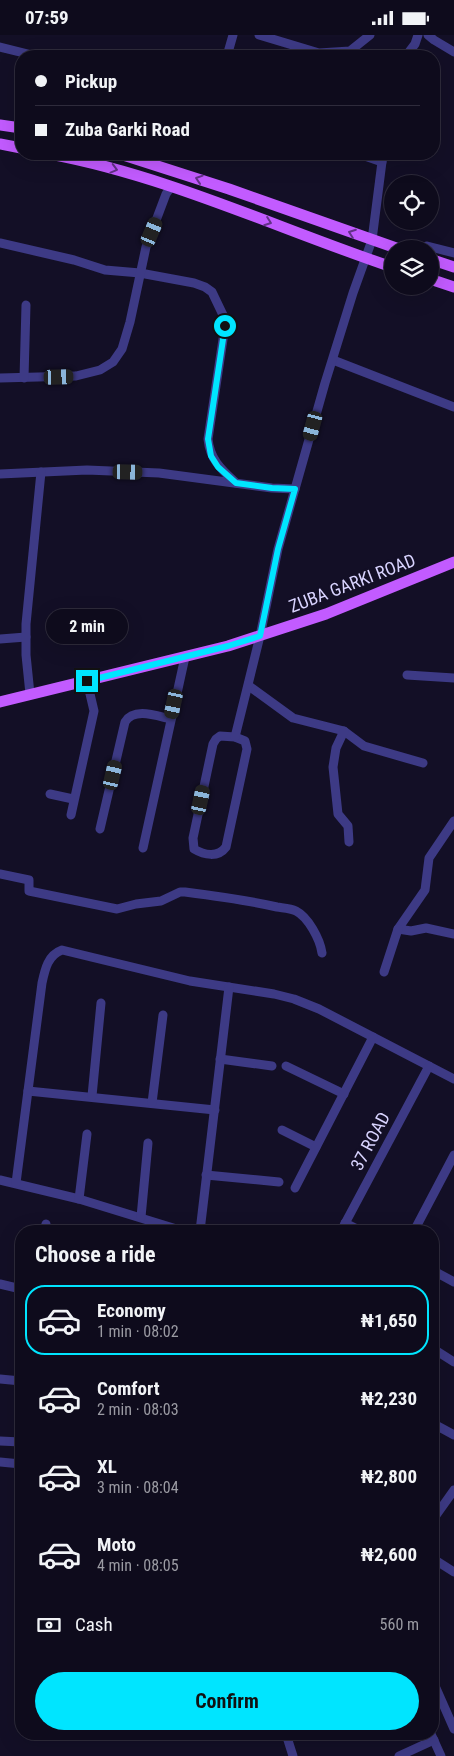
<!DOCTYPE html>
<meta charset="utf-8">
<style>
:root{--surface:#0e0b1c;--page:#1c1929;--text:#f1f3f6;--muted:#9b9ba3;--line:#2e2b3b;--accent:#00e5ff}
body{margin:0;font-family:"Roboto Condensed",sans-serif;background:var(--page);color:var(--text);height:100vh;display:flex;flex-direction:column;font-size:19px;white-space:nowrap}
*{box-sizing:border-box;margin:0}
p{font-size:16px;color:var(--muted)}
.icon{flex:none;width:28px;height:28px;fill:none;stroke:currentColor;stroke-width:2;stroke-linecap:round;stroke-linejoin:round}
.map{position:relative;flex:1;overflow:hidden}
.panel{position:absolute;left:15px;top:1190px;width:424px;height:515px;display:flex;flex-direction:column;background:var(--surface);border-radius:20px;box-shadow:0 5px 20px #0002,0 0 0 1px var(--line)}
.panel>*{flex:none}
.top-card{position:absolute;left:15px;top:15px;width:425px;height:110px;border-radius:20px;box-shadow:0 5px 20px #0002,0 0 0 1px var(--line);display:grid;align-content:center;height:110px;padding:0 20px;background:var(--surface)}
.buttons{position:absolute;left:384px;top:140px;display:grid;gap:10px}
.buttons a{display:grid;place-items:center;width:55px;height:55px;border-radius:50%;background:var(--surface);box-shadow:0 5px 20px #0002,0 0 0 1px var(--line);font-size:25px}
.end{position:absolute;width:22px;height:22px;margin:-11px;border:6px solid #00e5ff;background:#111;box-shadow:0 0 0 2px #111}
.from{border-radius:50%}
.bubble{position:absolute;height:35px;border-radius:18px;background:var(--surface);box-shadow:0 5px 20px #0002,0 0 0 1px var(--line);font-size:16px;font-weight:700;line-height:35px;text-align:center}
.car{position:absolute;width:15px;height:30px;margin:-15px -8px;border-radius:6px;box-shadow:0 0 4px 1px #0007;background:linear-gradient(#222 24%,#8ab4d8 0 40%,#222 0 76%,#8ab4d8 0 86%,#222 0)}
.top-card b{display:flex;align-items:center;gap:18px;height:48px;font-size:19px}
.top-card b+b{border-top:1px solid var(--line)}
.top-card i{width:12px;height:12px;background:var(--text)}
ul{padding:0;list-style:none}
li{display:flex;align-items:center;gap:15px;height:70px;margin:0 10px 8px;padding:0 10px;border:2px solid transparent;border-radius:20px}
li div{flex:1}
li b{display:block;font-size:19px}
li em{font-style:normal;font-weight:700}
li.current{border-color:var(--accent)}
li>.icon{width:45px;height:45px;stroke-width:1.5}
h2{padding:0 20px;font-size:22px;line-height:60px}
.pay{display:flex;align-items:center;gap:12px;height:55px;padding:0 20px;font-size:19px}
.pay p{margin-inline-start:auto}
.button{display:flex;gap:10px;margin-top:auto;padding:10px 20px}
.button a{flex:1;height:58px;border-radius:30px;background:var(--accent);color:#111;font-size:20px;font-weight:700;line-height:58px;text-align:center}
.status{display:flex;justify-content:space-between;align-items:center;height:35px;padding:0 25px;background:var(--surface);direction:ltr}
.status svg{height:14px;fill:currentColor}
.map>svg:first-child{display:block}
</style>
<div class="status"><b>07:59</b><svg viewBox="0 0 49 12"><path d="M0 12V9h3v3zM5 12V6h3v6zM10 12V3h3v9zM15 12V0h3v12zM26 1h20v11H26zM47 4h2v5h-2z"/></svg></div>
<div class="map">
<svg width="454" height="1721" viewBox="0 0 454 1721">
<rect width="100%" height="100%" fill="#130f26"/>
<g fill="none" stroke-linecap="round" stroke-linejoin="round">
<g stroke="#3d3a85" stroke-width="9">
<path d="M259 0 319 18 350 16 370 0"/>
<path d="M428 0 434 5 454 17"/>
<path d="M0 12 36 21"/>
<path d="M227 21 233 0"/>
<path d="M406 21 415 9 418 0"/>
<path d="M359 119 382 127"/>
<path d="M0 208 74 225 105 235 140 238 194 248 205 252 212 257 223 280 225 291 208 404C210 425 222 435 236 448"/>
<path d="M419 214 427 211 454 218"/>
<path d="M333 325 454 372"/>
<path d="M0 343 76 341 100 335 113 327 122 314 130 287 146 212 166 159 171 152"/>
<path d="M24 343 26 270"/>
<path d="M0 439 87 435 159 438 272 453 295 454"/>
<path d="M0 604 26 602"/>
<path d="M407 640 454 643"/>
<path d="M249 651 293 683 344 696 364 711 423 728"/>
<path d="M30 659 26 620V589L41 437"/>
<path d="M344 696 336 713 333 732 338 779 348 791 349 807"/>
<path d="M220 701 235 702 245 706 247 714 226 812C218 823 204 820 194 814L193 803 213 709 216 704Z"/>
<path d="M235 702 260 601 278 514 325 348 353 258 372 205 383 119"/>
<path d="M50 759 73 764"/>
<path d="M71 780 94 676 87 646"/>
<path d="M454 786 429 823 425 855 398 894 411 896 426 893 454 899"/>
<path d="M100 794 125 687C134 672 157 681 171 684"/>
<path d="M143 813 185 622"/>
<path d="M0 839 29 845V856L117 874 136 869 161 866 180 857H185C216 861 247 865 277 872 283 873 290 873 296 876 308 882 320 904 322 918"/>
<path d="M384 937 398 894"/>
<path d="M220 1024 272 1031"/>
<path d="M286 1031 344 1059"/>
<path d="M28 1056 215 1075"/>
<path d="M92 1061 101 968"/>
<path d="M152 1068 163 980"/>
<path d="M282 1095 316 1112"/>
<path d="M206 1140 279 1147"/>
<path d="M0 1145 79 1164 183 1196"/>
<path d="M16 1148 42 948C45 934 48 920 62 915L190 946 274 959 294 964 319 974 454 1044"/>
<path d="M295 1153 373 1002"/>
<path d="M79 1164 87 1099"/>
<path d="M141 1182 148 1108"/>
<path d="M345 1188 361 1196"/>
<path d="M44 1196 46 1189"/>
<path d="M200 1196 229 952"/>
<path d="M341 1196 429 1031"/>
<path d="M414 1196 454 1120"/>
<path d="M432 1235 454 1247"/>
<path d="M0 1249 21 1254"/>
<path d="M432 1313 454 1327"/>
<path d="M0 1344 21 1346"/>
<path d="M432 1388 454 1400"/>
<path d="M0 1406 21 1407"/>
<path d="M0 1427 21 1429"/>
<path d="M432 1486 454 1455"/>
<path d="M432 1523 454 1537"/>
<path d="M432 1644 454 1694"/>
<path d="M286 1699 293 1721"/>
<path d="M431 1699 441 1721"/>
<path d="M399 1721 434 1705"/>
</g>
<g stroke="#c25bff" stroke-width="11">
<path d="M0 90 21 93"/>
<path d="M0 109 21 113"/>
<path d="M50 119C168 141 279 194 392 232"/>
<path d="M120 119 229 154 399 214"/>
<path d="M430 224 454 232"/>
<path d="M430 244 454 252"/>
<path d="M0 667 228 611 326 579 454 527"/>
</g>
</g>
<defs><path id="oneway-chevron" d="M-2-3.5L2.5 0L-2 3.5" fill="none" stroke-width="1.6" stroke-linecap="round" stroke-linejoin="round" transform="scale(1.25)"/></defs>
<g stroke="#623188">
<use href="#oneway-chevron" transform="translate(114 134) rotate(15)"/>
<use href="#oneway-chevron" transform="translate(199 144) rotate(-162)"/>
<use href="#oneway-chevron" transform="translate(268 187) rotate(20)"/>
<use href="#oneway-chevron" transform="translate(352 198) rotate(-160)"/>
</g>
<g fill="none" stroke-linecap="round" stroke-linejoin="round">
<path stroke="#00e5ff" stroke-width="6" d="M87 646 228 611 260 601 278 514 295 454 272 453 236 448 218 432 211 421 208 404 225 291"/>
</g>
<g text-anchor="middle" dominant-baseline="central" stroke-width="4.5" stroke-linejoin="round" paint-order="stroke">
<g font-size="18" fill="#d9d4ff" stroke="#130f26">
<text transform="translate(352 548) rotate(-21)">ZUBA GARKI ROAD</text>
<text transform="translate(370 1106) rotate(-62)">37 ROAD</text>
</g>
</g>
</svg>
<div class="buttons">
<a><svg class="icon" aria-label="locate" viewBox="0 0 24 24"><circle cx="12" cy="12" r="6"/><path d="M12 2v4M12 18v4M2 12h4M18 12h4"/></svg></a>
<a><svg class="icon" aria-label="layers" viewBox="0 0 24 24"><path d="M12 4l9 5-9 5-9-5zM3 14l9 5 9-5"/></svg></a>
</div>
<i class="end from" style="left:225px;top:291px"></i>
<i class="end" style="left:87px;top:646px"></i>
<div class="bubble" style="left:46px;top:574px;width:82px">2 min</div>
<i class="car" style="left:152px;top:197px;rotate:23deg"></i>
<i class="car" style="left:59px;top:342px;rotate:88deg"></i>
<i class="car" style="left:313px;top:391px;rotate:195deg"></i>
<i class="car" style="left:128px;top:437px;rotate:91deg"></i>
<i class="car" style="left:174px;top:669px;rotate:192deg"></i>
<i class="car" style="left:113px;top:740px;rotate:13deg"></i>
<i class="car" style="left:201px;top:765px;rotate:12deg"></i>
<div class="top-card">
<b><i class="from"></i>Pickup</b>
<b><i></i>Zuba Garki Road</b>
</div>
<section class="panel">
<h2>Choose a ride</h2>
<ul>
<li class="current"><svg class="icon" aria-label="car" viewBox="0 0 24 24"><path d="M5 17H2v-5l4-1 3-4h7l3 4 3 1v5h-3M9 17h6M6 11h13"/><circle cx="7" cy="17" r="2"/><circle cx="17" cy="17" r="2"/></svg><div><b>Economy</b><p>1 min · 08:02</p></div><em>₦1,650</em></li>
<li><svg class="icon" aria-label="car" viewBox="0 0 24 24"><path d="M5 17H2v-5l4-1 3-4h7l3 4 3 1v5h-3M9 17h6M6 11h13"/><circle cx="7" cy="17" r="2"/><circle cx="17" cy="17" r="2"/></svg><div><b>Comfort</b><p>2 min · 08:03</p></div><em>₦2,230</em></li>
<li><svg class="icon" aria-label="car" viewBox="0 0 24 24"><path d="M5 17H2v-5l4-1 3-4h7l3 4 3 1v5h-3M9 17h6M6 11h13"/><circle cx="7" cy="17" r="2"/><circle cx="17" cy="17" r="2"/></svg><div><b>XL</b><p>3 min · 08:04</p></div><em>₦2,800</em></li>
<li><svg class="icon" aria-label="car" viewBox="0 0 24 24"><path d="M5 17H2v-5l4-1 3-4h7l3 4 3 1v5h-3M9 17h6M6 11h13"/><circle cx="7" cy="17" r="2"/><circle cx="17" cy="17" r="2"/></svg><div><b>Moto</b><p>4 min · 08:05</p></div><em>₦2,600</em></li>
</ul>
<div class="pay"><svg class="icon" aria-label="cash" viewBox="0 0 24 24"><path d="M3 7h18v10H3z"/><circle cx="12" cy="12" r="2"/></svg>Cash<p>560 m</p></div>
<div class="button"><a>Confirm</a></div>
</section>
</div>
